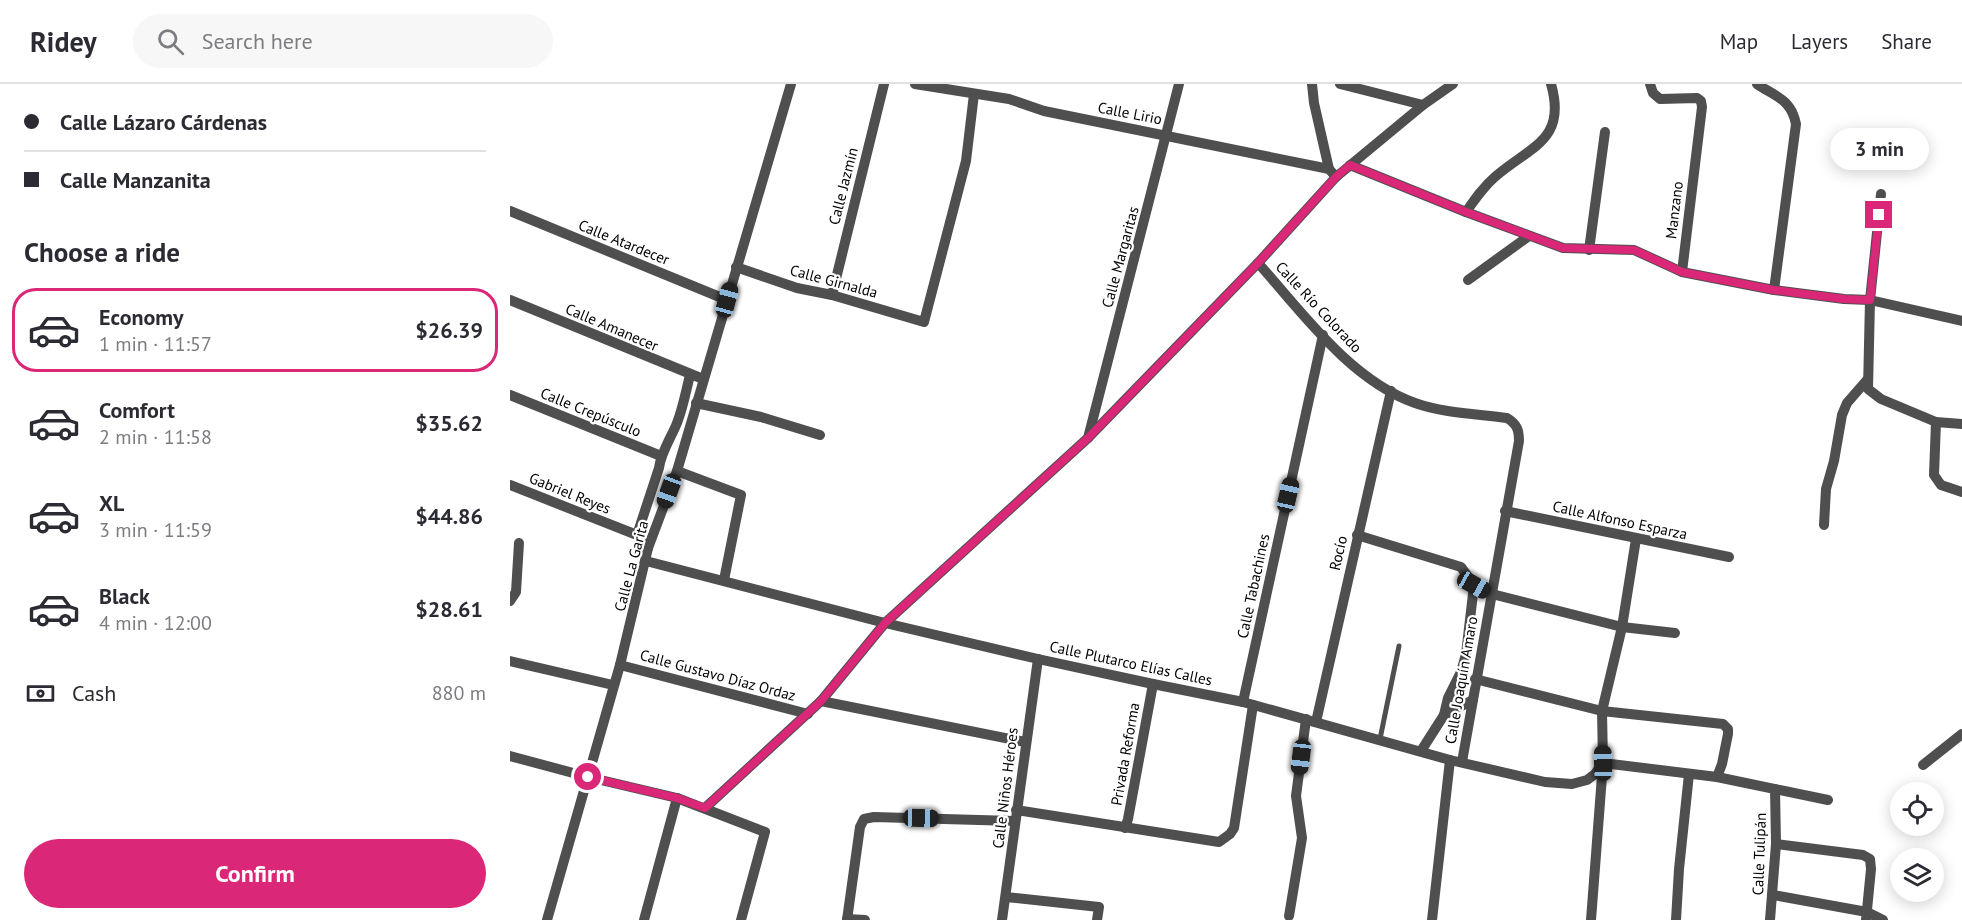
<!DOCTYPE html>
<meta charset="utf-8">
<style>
:root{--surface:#fff;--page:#f7f7f7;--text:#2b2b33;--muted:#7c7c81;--line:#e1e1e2;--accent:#db2777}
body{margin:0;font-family:"PT Sans",sans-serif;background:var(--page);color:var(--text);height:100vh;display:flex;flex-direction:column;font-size:22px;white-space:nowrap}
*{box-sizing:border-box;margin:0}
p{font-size:20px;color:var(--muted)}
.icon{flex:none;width:33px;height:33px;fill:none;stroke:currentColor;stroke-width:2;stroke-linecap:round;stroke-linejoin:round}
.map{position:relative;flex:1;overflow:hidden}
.panel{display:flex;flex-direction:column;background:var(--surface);width:510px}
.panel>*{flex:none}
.top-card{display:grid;align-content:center;height:132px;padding:0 24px;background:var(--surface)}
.buttons{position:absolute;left:1380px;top:698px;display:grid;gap:12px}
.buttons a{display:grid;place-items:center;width:54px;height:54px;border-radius:50%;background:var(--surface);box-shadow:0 3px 15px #0003;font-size:30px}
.end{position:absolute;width:27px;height:27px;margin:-14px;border:8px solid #db2777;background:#fff;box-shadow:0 0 0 3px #fff}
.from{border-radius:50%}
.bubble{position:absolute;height:42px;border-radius:21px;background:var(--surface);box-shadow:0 3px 15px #0003;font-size:20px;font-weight:700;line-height:42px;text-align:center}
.car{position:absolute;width:18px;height:36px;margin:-18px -9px;border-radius:8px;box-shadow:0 0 4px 2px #0007;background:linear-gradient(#222 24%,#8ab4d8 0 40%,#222 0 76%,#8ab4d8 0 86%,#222 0)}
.top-card b{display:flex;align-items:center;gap:21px;height:57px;font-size:22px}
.top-card b+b{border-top:2px solid var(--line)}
.top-card i{width:15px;height:15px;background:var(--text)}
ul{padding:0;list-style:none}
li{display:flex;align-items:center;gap:18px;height:84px;margin:0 12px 9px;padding:0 12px;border:3px solid transparent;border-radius:24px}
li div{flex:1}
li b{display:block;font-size:22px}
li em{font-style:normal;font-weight:700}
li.active{border-color:var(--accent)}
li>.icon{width:54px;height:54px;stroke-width:1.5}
h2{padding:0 24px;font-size:27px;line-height:72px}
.pay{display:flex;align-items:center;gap:15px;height:66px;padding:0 24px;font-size:22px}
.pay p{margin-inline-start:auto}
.button{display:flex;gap:12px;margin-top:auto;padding:12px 24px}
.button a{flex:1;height:69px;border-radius:36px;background:var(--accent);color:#fff;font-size:24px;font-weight:700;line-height:69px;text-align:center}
header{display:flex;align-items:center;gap:36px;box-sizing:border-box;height:84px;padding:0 30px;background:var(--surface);border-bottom:2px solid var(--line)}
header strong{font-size:28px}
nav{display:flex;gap:33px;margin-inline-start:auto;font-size:21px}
.search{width:420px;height:54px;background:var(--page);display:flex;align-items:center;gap:15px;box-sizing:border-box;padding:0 21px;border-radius:33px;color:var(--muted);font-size:22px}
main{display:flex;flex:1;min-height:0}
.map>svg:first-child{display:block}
</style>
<header>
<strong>Ridey</strong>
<div class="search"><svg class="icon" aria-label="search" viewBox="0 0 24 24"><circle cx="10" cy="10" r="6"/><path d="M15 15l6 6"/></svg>Search here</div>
<nav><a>Map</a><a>Layers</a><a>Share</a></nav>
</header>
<main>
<section class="panel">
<div class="top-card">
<b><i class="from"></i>Calle Lázaro Cárdenas</b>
<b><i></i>Calle Manzanita</b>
</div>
<h2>Choose a ride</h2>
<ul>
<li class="active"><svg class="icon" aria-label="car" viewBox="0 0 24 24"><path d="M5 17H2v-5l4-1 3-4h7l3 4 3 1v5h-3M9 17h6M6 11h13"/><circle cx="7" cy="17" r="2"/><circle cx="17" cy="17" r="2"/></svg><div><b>Economy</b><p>1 min · 11:57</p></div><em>$26.39</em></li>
<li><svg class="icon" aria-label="car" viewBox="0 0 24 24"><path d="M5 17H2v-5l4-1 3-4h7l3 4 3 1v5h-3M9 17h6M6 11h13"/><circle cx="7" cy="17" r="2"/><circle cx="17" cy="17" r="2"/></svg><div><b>Comfort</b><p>2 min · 11:58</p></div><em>$35.62</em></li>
<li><svg class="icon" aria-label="car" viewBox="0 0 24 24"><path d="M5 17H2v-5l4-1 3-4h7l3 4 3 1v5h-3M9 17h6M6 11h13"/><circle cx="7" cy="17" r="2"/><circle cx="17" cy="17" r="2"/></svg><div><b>XL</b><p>3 min · 11:59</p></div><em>$44.86</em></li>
<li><svg class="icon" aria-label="car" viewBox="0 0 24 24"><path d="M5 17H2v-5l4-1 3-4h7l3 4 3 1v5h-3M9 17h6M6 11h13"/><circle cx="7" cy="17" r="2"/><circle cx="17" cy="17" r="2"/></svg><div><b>Black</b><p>4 min · 12:00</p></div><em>$28.61</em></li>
</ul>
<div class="pay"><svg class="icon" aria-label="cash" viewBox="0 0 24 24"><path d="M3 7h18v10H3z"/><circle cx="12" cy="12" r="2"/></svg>Cash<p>880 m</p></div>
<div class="button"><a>Confirm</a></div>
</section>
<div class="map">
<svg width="1452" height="836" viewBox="0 0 1452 836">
<rect width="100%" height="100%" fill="#fff"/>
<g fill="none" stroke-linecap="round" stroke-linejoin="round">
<path stroke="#4f4f4f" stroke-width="5" d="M870 655 889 562"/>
<g stroke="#4f4f4f" stroke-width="10">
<path d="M405 0 499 15 534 27 819 85 826 93"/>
<path d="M802 0 804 19 819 85"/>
<path d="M830 0 913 21"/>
<path d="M1140 0 1143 9 1150 15 1187 14 1191 17 1192 23 1172 188"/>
<path d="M1247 0C1266 13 1281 15 1286 40L1264 206"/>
<path d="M840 81 956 128 1053 164 1124 166 1172 188 1264 206 1334 215 1360 216 1452 237"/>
<path d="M1371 110 1360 216 1358 305 1371 315 1426 338 1452 340"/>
<path d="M0 127 217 216"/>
<path d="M956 128C965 115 974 102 986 92 1021 62 1057 56 1041 0"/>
<path d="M1079 166 1095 48"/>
<path d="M748 179C792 228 840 296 905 319 933 329 967 330 997 334 1007 340 1009 346 1009 357L952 678"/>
<path d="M226 183 287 204 322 211 414 238 456 77 464 10"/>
<path d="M958 196 1019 152"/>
<path d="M322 211 374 0"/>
<path d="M0 216 193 295"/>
<path d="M0 311 151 372"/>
<path d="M186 319 251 333 310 351"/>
<path d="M1426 338 1424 391 1431 401 1452 408"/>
<path d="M578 354 669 0"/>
<path d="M167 387 231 411 214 496"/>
<path d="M0 401 127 451 138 464"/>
<path d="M995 427 1219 473"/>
<path d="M1314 441 1316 405 1324 377 1332 331 1337 319 1357 296"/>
<path d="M127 451 149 384C151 368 161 354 167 339 173 324 176 307 180 291"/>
<path d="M847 451 951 483 964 501 982 510 1112 543 1165 549"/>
<path d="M136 477 375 539 528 575 643 600 733 618 940 676 1035 698 1062 700 1077 696 1085 690 1093 679 1207 693 1318 716"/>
<path d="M0 517 6 508 9 459"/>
<path d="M0 577 103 601"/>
<path d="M110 581 298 630"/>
<path d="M965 595 1092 627 1213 640 1218 645V650L1212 680 1207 693"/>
<path d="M311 617 515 658"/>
<path d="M733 618 813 251"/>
<path d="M934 631 938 614 951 588 956 570 964 501"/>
<path d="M806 638 881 307"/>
<path d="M911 667 934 631 963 616"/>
<path d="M0 672 78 693 167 714 255 748 231 836"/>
<path d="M1413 681 1452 650"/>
<path d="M195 724 311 617 375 539 578 354 748 179 826 93 913 21 943 0"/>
<path d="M506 726 709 758 720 750 724 744 743 621"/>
<path d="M615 744 618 735 643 600"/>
<path d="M1266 760 1353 771 1360 775 1361 785 1356 836"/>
<path d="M1263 811 1357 828 1373 836"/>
<path d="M496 813 589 823 587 836"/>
<path d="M779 832 792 754 786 712 796 635"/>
<path d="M337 835 355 836"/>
<path d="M37 836 110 581 138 464 167 387 281 0"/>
<path d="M134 836 167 714"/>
<path d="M337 836 350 743 354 735 364 733 504 737"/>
<path d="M492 836 528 575"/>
<path d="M922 836 940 676"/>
<path d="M1081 836 1093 679 1092 627 1112 543 1126 455"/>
<path d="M1166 836 1169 785 1179 690"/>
<path d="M1260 836 1266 760 1265 705"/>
</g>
</g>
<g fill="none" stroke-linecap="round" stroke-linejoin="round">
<path stroke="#db2777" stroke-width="8" d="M78 693 167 714 195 724 311 617 375 539 578 354 748 179 826 93 840 81 956 128 1053 164 1124 166 1172 188 1264 206 1334 215 1360 216 1369 131"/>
</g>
<g text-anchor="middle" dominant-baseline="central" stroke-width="4.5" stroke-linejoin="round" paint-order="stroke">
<g font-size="15" fill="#000" stroke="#fff">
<text transform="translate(620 29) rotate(11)">Calle Lirio</text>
<text transform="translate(333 102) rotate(-76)">Calle Jazmín</text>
<text transform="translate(1164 126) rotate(-83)">Manzano</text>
<text transform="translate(114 158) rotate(22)">Calle Atardecer</text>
<text transform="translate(610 173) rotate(-75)">Calle Margaritas</text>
<text transform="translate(324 197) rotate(15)">Calle Girnalda</text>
<text transform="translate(809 223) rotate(47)">Calle Río Colorado</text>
<text transform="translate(102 243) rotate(23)">Calle Amanecer</text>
<text transform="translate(81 328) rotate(22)">Calle Crepúsculo</text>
<text transform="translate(60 409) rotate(22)">Gabriel Reyes</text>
<text transform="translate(1110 436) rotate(12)">Calle Alfonso Esparza</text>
<text transform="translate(828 469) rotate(-77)">Rocío</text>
<text transform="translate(121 482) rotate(-75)">Calle La Garita</text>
<text transform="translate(743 502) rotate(-78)">Calle Tabachines</text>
<text transform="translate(621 579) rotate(12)">Calle Plutarco Elías Calles</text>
<text transform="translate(208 591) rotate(15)">Calle Gustavo Díaz Ordaz</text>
<text transform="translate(951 596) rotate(-80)">Calle Joaquín Amaro</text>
<text transform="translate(615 670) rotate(-80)">Privada Reforma</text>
<text transform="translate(495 704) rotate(-83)">Calle Niños Héroes</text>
<text transform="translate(1249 770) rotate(-88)">Calle Tulipán</text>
</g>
</g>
</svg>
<div class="buttons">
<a><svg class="icon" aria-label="locate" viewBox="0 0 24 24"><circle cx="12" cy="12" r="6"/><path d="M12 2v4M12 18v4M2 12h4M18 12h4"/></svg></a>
<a><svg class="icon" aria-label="layers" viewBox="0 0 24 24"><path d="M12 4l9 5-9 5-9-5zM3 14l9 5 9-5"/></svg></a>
</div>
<i class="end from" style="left:78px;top:693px"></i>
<i class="end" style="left:1369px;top:131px"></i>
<div class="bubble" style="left:1320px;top:44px;width:99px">3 min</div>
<i class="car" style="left:217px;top:216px;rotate:15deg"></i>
<i class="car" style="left:159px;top:407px;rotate:200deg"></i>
<i class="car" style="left:778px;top:411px;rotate:13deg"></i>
<i class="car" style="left:964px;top:501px;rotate:119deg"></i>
<i class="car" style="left:791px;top:673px;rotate:187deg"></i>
<i class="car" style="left:1093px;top:679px;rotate:359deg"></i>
<i class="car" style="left:411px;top:734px;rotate:91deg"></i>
</div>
</main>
